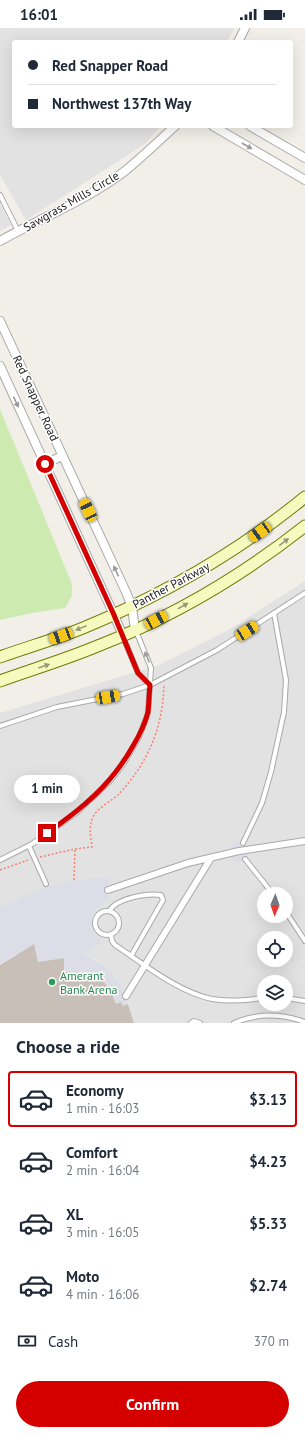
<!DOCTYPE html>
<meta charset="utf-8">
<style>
:root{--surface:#fff;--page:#f6f6f7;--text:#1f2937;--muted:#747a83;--line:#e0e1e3;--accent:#d40000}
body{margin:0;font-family:"PT Sans",sans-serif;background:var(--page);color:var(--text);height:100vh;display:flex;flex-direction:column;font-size:15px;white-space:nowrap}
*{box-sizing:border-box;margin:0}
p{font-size:13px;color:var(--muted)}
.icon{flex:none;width:22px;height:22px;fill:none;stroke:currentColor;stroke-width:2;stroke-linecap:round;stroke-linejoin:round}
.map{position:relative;height:995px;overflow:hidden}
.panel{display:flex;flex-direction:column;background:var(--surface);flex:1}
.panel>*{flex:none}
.guide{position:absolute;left:12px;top:12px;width:281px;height:88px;border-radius:4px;box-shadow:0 4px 16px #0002;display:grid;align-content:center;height:88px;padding:0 16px;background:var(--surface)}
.needle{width:26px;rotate:182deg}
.buttons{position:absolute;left:257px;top:859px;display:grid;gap:8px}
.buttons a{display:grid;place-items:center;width:36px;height:36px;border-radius:50%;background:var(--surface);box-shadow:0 4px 16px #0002;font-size:20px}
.end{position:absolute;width:18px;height:18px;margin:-9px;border:5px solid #d40000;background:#fff;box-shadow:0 0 0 2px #fff}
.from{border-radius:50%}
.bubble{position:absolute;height:28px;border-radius:14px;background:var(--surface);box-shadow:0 4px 16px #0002;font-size:13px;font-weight:800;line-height:28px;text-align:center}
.car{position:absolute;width:12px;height:24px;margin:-12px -6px;border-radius:5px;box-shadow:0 0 3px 1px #0007;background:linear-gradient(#f5c518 24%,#345 0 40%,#f5c518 0 76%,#345 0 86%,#f5c518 0)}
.guide b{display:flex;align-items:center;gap:14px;height:38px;font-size:15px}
.guide b+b{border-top:1px solid var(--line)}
.guide i{width:10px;height:10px;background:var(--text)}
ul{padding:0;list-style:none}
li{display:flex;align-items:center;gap:12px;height:56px;margin:0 8px 6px;padding:0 8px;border:2px solid transparent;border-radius:4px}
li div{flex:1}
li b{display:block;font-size:15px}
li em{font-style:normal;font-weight:800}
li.active{border-color:var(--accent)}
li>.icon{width:36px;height:36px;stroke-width:1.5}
h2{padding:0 16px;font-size:18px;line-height:48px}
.pay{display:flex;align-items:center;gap:10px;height:44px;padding:0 16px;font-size:15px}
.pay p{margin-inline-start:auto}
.button{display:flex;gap:8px;margin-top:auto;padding:8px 16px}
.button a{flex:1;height:46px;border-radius:24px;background:var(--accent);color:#fff;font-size:16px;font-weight:800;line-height:46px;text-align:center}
.status{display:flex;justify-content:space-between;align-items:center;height:28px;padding:0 20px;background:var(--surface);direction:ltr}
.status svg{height:11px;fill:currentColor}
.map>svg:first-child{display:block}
</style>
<div class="status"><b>16:01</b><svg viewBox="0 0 49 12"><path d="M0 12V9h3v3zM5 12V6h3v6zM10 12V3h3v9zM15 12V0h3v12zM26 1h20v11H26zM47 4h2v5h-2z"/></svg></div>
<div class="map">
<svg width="305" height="995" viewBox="0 0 305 995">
<rect width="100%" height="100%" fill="#f2efe9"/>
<path fill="#cdebb0" d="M0 381 72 556V568L65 580 32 585 0 592Z"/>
<g fill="#e2e2e2" fill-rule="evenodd">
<path d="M0 0H235L226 14H14V98H160L145 116 26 192 0 147Z"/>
<path d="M0 176 11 197 0 203Z"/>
<path d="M305 553V995H134L123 960 115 948 98 933 83 926 96 910 92 903V887L96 881 108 873 109 849 20 870 0 878V685L159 637 230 601ZM264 866H286V888H264ZM264 910H286V932H264ZM264 954H286V976H264Z"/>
</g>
<g fill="#dddde8">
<circle cx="238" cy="824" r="10"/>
<path d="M109 849 108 873 96 881 92 887V903L102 915 83 926 108 939 123 960 128 976 123 978 121 974 116 976 110 962 98 946 64 944 63 930 38 934 34 916 0 936V878L50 858 74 852Z"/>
</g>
<path fill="#c7bfb8" d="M34 916 38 934 64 930V944L98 946 110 962 116 976 121 974 123 978 128 976 134 995H0V937Z"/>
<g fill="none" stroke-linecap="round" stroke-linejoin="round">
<defs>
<g id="service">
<path d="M0 167 18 203"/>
<path d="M123 609 138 645 150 657"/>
<path d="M0 698 57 679 123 666 150 657 217 622 305 565"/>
<path d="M243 815 262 775 271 744 284 684 286 652 274 585"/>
<path d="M29 818 46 856"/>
<path d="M245 831 273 866"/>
<path d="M0 832 32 816 76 785 111 752 124 735 139 709 148 685 151 640 136 603"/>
<circle cx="107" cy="895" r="12"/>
<path d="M109 883C117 870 147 865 161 867L163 872 131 928"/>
<path d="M286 884 305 913"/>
<path d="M111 907 112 913 115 917C144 936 178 964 212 971 229 974 247 972 264 970"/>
<path d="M286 970 305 973"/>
<path d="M191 995 194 993 200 995"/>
<path d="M234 995C257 985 282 986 305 994"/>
</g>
<g id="pedestrian">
<path d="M108 862 188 835 239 823 305 813"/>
<path d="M126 968 211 830"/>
</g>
<g id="minor">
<path d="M238 14 245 0"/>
<path d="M213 98 305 152"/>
<path d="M250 98 305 130"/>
<path d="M0 213C41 190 87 172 125 143 142 129 159 113 175 98"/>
<path d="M0 293 126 564 132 579 135 602"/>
<path d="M0 338 114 587 123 608"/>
<path d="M45 436 62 428"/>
</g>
<g id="secondary">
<path d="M0 629C28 619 56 611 83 600 163 567 238 524 305 469"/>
<path d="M0 653C33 641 67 631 100 617 174 588 243 547 305 498"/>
</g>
</defs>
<use href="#service" stroke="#a9a9a9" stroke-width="6"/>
<use href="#pedestrian" stroke="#a9a9a9" stroke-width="8"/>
<use href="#minor" stroke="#a9a9a9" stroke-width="10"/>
<use href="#secondary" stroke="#707d05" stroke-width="13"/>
<g stroke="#fa8072" stroke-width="1.5" stroke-dasharray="2 2" stroke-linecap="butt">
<path d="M40 829 75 821 92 819C91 809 88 800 93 789 97 780 110 774 118 767 148 735 163 700 164 656"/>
<path d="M0 842 28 832"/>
<path d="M74 852 75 821"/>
</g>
<use href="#service" stroke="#fff" stroke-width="4"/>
<use href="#pedestrian" stroke="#fff" stroke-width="6"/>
<use href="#minor" stroke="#fff" stroke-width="8"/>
<use href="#secondary" stroke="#f7fabf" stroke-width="11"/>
</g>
<defs><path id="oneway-solid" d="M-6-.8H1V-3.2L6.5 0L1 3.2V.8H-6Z"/></defs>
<g fill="#9c9c9c">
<use href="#oneway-solid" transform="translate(247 118) rotate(30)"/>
<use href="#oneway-solid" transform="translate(16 374) rotate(65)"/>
<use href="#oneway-solid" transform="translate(116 543) rotate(-115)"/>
<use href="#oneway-solid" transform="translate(147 629) rotate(-112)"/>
</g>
<g fill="#979978">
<use href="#oneway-solid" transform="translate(284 514) rotate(-37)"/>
<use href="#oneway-solid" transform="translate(183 578) rotate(-29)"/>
<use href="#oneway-solid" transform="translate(81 600) rotate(158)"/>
<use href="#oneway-solid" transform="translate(44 638) rotate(-19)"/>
</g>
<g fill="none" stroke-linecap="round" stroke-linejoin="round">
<path stroke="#d40000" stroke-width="5" d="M45 436 114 587 138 645 150 657C149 666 149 675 148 684 145 696 139 708 133 718 111 757 83 780 47 805"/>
</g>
<circle fill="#2e9e5b" stroke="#fff" stroke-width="1.5" cx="52" cy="954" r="4"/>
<g text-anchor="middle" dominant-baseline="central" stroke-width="3" stroke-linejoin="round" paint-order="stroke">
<g font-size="12" fill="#222" stroke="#fff">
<text transform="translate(71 173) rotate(-30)">Sawgrass Mills Circle</text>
<text transform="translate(36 370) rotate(65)">Red Snapper Road</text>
<text transform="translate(171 557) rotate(-28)">Panther Parkway</text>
</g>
<g font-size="12" fill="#27864d" stroke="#fff" text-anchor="start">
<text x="60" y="947">Amerant<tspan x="60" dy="14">Bank Arena</tspan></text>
</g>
</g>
</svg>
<div class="buttons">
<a><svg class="needle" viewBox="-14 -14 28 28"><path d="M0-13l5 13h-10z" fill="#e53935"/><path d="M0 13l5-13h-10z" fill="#747a83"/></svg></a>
<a><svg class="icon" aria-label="locate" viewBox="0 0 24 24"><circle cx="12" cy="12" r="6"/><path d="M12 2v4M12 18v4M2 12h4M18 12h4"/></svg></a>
<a><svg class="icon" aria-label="layers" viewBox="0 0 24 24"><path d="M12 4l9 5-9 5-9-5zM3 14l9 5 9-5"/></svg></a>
</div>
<i class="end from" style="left:45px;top:436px"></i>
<i class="end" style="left:47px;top:805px"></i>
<div class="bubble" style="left:14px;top:747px;width:66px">1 min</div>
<i class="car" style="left:88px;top:482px;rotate:335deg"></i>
<i class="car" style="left:260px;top:504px;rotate:235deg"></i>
<i class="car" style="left:156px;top:592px;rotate:62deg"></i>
<i class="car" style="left:247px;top:603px;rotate:58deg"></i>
<i class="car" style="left:61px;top:608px;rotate:250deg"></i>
<i class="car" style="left:108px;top:669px;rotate:81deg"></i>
<div class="guide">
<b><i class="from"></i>Red Snapper Road</b>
<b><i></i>Northwest 137th Way</b>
</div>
</div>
<section class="panel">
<h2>Choose a ride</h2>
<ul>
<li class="active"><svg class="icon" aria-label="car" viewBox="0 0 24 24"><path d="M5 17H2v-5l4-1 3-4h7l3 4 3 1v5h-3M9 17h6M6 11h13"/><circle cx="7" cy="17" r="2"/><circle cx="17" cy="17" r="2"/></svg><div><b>Economy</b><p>1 min · 16:03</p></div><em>$3.13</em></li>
<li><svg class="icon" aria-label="car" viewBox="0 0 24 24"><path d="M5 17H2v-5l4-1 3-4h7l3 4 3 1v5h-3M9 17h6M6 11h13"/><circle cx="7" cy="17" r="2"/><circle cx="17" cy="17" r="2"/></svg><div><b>Comfort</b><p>2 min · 16:04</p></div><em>$4.23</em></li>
<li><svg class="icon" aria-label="car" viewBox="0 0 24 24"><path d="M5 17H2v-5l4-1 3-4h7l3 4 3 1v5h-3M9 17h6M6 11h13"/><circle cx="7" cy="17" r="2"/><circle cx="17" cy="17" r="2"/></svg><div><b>XL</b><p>3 min · 16:05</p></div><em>$5.33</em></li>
<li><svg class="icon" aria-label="car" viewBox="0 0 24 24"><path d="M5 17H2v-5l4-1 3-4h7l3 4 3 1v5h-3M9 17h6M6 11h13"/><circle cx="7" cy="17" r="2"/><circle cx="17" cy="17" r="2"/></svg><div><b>Moto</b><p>4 min · 16:06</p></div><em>$2.74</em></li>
</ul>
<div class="pay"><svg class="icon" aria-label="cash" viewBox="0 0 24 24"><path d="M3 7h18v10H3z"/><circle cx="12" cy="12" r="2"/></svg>Cash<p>370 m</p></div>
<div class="button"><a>Confirm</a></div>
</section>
